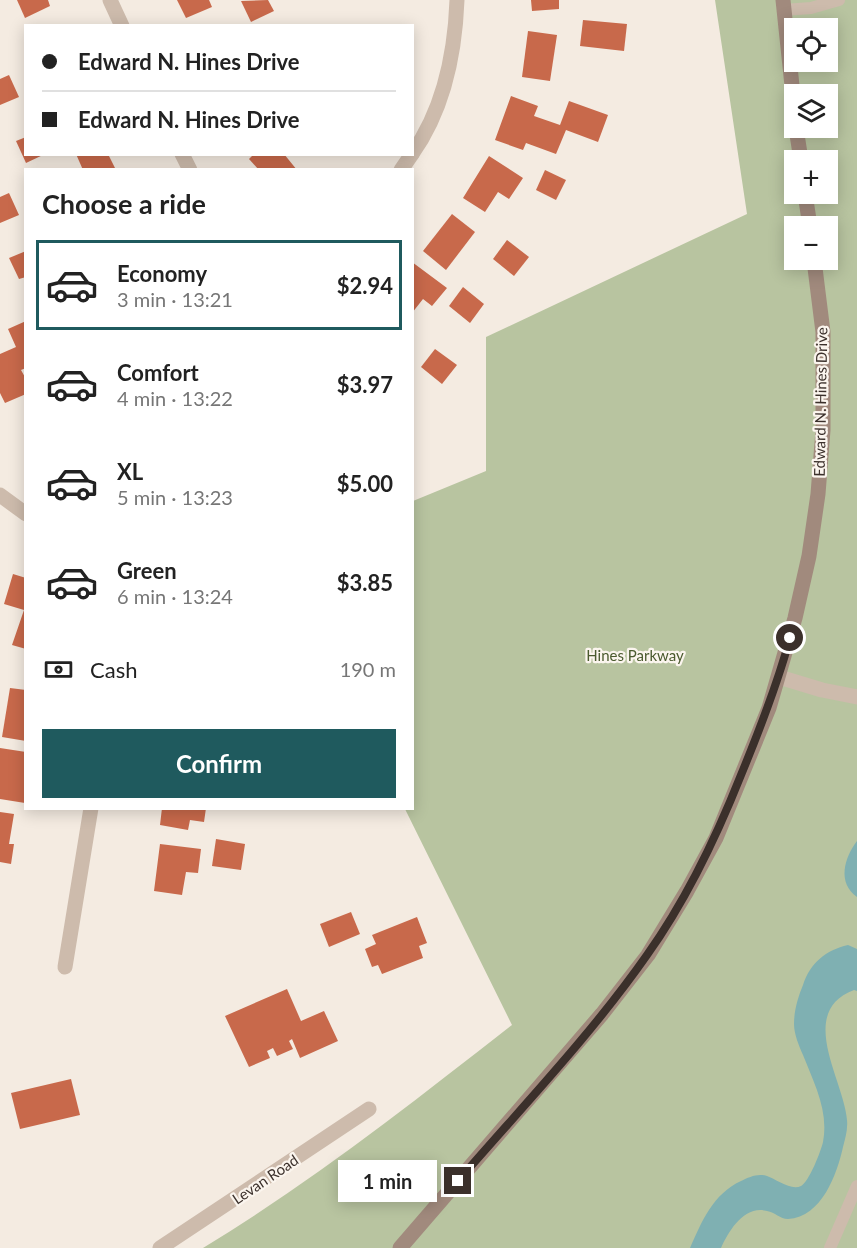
<!DOCTYPE html>
<meta charset="utf-8">
<style>
:root{--surface:#fff;--page:#f2f2f2;--text:#222;--muted:#767676;--line:#e0e0e0;--accent:#1f5a5e}
body{margin:0;font-family:Lato,sans-serif;background:var(--page);color:var(--text);height:100vh;display:flex;flex-direction:column;font-size:22px;white-space:nowrap}
*{box-sizing:border-box;margin:0}
p{font-size:20px;color:var(--muted)}
.icon{flex:none;width:33px;height:33px;fill:none;stroke:currentColor;stroke-width:2;stroke-linecap:round;stroke-linejoin:round}
.map{position:relative;flex:1;overflow:hidden}
.panel{position:absolute;left:24px;top:168px;width:390px;height:642px;display:flex;flex-direction:column;background:var(--surface);border-radius:0px;box-shadow:0 3px 15px #0003}
.panel>*{flex:none}
.top-card{position:absolute;left:24px;top:24px;width:390px;height:132px;border-radius:0px;box-shadow:0 3px 15px #0003;display:grid;align-content:center;height:132px;padding:0 18px;background:var(--surface)}
.fabs{position:absolute;left:784px;top:18px;display:grid;gap:12px}
.fabs a{display:grid;place-items:center;width:54px;height:54px;border-radius:0px;background:var(--surface);box-shadow:0 3px 15px #0003;font-size:30px}
.end{position:absolute;width:27px;height:27px;margin:-14px;border:8px solid #3b302b;background:#fff;box-shadow:0 0 0 3px #fff}
.from{border-radius:50%}
.bubble{position:absolute;height:42px;border-radius:0px;background:var(--surface);box-shadow:0 3px 15px #0003;font-size:20px;font-weight:700;line-height:42px;text-align:center}
.top-card b{display:flex;align-items:center;gap:21px;height:57px;font-size:22px}
.top-card b+b{border-top:2px solid var(--line)}
.top-card i{width:15px;height:15px;background:var(--text)}
ul{padding:0;list-style:none}
li{display:flex;align-items:center;gap:18px;height:90px;margin:0 12px 9px;padding:0 6px;border:3px solid transparent;border-radius:0px}
li div{flex:1}
li b{display:block;font-size:22px}
li em{font-style:normal;font-weight:700}
li.active{border-color:var(--accent)}
li>.icon{width:54px;height:54px;stroke-width:1.5}
h2{padding:0 18px;font-size:27px;line-height:72px}
.pay{display:flex;align-items:center;gap:15px;height:66px;padding:0 18px;font-size:22px}
.pay p{margin-inline-start:auto}
.cta{display:flex;gap:12px;margin-top:auto;padding:12px 18px}
.cta a{flex:1;height:69px;border-radius:0px;background:var(--accent);color:#fff;font-size:24px;font-weight:700;line-height:69px;text-align:center}
.map>svg:first-child{display:block}
</style>
<div class="map">
<svg width="857" height="1248" viewBox="0 0 857 1248">
<rect width="100%" height="100%" fill="#f4ebe1"/>
<path fill="#b8c4a0" fill-rule="evenodd" d="M715 0H857V1248H203C312 1182 412 1103 512 1025L405 809 412 808 413 501 486 471V337L747 214ZM795 28H828V62H795ZM795 94H828V128H795ZM795 160H828V194H795ZM795 226H828V260H795Z"/>
<g fill="#7fb0b2">
<path d="M857 841V897C837 883 844 858 857 841Z"/>
<path d="M848 945 857 949V991L854 990C796 1012 844 1080 847 1120 848 1130 845 1139 843 1147 837 1174 822 1217 788 1219 780 1219 775 1212 767 1211 744 1205 729 1231 721 1248H690C702 1221 713 1194 741 1181 749 1177 758 1173 767 1176 776 1179 791 1191 801 1186 809 1182 821 1151 823 1142 829 1111 814 1083 803 1055 799 1046 794 1034 794 1024 794 1011 798 997 803 985 810 963 826 950 848 945Z"/>
</g>
<g fill="#c8694b">
<path d="M17 0H48L50 6 25 18Z"/>
<path d="M177 0H209L212 7 186 18Z"/>
<path d="M268 0 274 11 251 22 241 1Z"/>
<path d="M531 0H559V9L532 11Z"/>
<path d="M583 20 627 24 624 51 580 46Z"/>
<path d="M528 31 557 35 550 81 522 77Z"/>
<path d="M9 75 19 97 0 105V79Z"/>
<path d="M511 96 538 106 534 116 560 125 569 101 608 115 598 142 566 130 556 154 526 143 523 150 495 140Z"/>
<path d="M26 137V154H45L26 163 16 141Z"/>
<path d="M76 154H108L116 170H83Z"/>
<path d="M254 154H284L297 170H259L249 159Z"/>
<path d="M489 156 523 178 509 199 498 192 485 212 463 198Z"/>
<path d="M545 170 566 180 556 200 536 190Z"/>
<path d="M9 193 19 215 0 223V197Z"/>
<path d="M452 214 475 232 446 270 423 251Z"/>
<path d="M507 240 529 257 514 276 493 259Z"/>
<path d="M26 251V277L19 279 9 258Z"/>
<path d="M412 262 447 288 432 306 423 299 412 313Z"/>
<path d="M463 287 484 304 470 323 449 306Z"/>
<path d="M26 321V368L21 370 26 379V394L5 403 0 393V354L16 347 8 329Z"/>
<path d="M435 349 457 365 442 384 421 367Z"/>
<path d="M13 574 26 578V649L12 645 24 610 4 604Z"/>
<path d="M10 688 26 690V741L2 737Z"/>
<path d="M0 748 26 752 25 803 0 799Z"/>
<path d="M162 808H206L204 822 190 820 188 830 160 825Z"/>
<path d="M0 812 14 814 9 844H14L11 864 0 862Z"/>
<path d="M216 839 245 844 241 870 212 866Z"/>
<path d="M160 844 201 849 198 873 186 872 182 895 154 891Z"/>
<path d="M351 912 360 934 329 947 320 924Z"/>
<path d="M417 917 427 943 419 946 423 958 382 974 378 965 372 967 365 949 376 944 372 935Z"/>
<path d="M287 989 301 1021 324 1011 338 1041 300 1058 292 1039 289 1041 293 1049 277 1056 273 1048 267 1051 270 1058 249 1067 225 1016Z"/>
<path d="M71 1079 80 1115 20 1129 11 1093Z"/>
</g>
<g fill="none" stroke-linecap="round" stroke-linejoin="round">
<g stroke="#cdbbac" stroke-width="12">
<path d="M784 10 811 8 839 0"/>
<path d="M830 1248 857 1186"/>
</g>
<g stroke="#cdbbac" stroke-width="15">
<path d="M110 0 122 26"/>
<path d="M182 154 190 170"/>
<path d="M412 154C444 109 455 54 457 0"/>
<path d="M401 170 412 154"/>
<path d="M0 495 26 514"/>
<path d="M779 677 822 690 857 697"/>
<path d="M65 967 91 808"/>
<path d="M160 1248 369 1109"/>
</g>
<g stroke="#a18a7d" stroke-width="15">
<path d="M783 0 795 114"/>
<path d="M796 128 801 160"/>
<path d="M805 194 810 226"/>
<path d="M400 1248 602 1014 648 955 687 891 716 838 769 708 795 618 809 556 818 494 823 430V332L814 260"/>
</g>
</g>
<g fill="none" stroke-linecap="round" stroke-linejoin="round">
<path stroke="#3b302b" stroke-width="8" d="M458 1181C522 1107 591 1035 647 955 687 899 716 838 741 775 760 729 777 685 790 638"/>
</g>
<g text-anchor="middle" dominant-baseline="central" stroke-width="4.5" stroke-linejoin="round" paint-order="stroke">
<g font-size="15" fill="#3b302b" stroke="#fbf5ee">
<text transform="translate(820 402) rotate(-89)">Edward N. Hines Drive</text>
<text transform="translate(265 1179) rotate(-34)">Levan Road</text>
</g>
<g font-size="15" fill="#4a5a2e" stroke="#fbf5ee">
<text x="635" y="655">Hines Parkway</text>
</g>
</g>
</svg>
<div class="fabs">
<a><svg class="icon" aria-label="locate" viewBox="0 0 24 24"><circle cx="12" cy="12" r="6"/><path d="M12 2v4M12 18v4M2 12h4M18 12h4"/></svg></a>
<a><svg class="icon" aria-label="layers" viewBox="0 0 24 24"><path d="M12 4l9 5-9 5-9-5zM3 14l9 5 9-5"/></svg></a>
<a>+</a>
<a>−</a>
</div>
<i class="end from" style="left:790px;top:638px"></i>
<i class="end" style="left:458px;top:1181px"></i>
<div class="bubble" style="left:338px;top:1160px;width:99px">1 min</div>
<div class="top-card">
<b><i class="from"></i>Edward N. Hines Drive</b>
<b><i></i>Edward N. Hines Drive</b>
</div>
<section class="panel">
<h2>Choose a ride</h2>
<ul>
<li class="active"><svg class="icon" aria-label="car" viewBox="0 0 24 24"><path d="M5 17H2v-5l4-1 3-4h7l3 4 3 1v5h-3M9 17h6M6 11h13"/><circle cx="7" cy="17" r="2"/><circle cx="17" cy="17" r="2"/></svg><div><b>Economy</b><p>3 min · 13:21</p></div><em>$2.94</em></li>
<li><svg class="icon" aria-label="car" viewBox="0 0 24 24"><path d="M5 17H2v-5l4-1 3-4h7l3 4 3 1v5h-3M9 17h6M6 11h13"/><circle cx="7" cy="17" r="2"/><circle cx="17" cy="17" r="2"/></svg><div><b>Comfort</b><p>4 min · 13:22</p></div><em>$3.97</em></li>
<li><svg class="icon" aria-label="car" viewBox="0 0 24 24"><path d="M5 17H2v-5l4-1 3-4h7l3 4 3 1v5h-3M9 17h6M6 11h13"/><circle cx="7" cy="17" r="2"/><circle cx="17" cy="17" r="2"/></svg><div><b>XL</b><p>5 min · 13:23</p></div><em>$5.00</em></li>
<li><svg class="icon" aria-label="car" viewBox="0 0 24 24"><path d="M5 17H2v-5l4-1 3-4h7l3 4 3 1v5h-3M9 17h6M6 11h13"/><circle cx="7" cy="17" r="2"/><circle cx="17" cy="17" r="2"/></svg><div><b>Green</b><p>6 min · 13:24</p></div><em>$3.85</em></li>
</ul>
<div class="pay"><svg class="icon" aria-label="cash" viewBox="0 0 24 24"><path d="M3 7h18v10H3z"/><circle cx="12" cy="12" r="2"/></svg>Cash<p>190 m</p></div>
<div class="cta"><a>Confirm</a></div>
</section>
</div>
